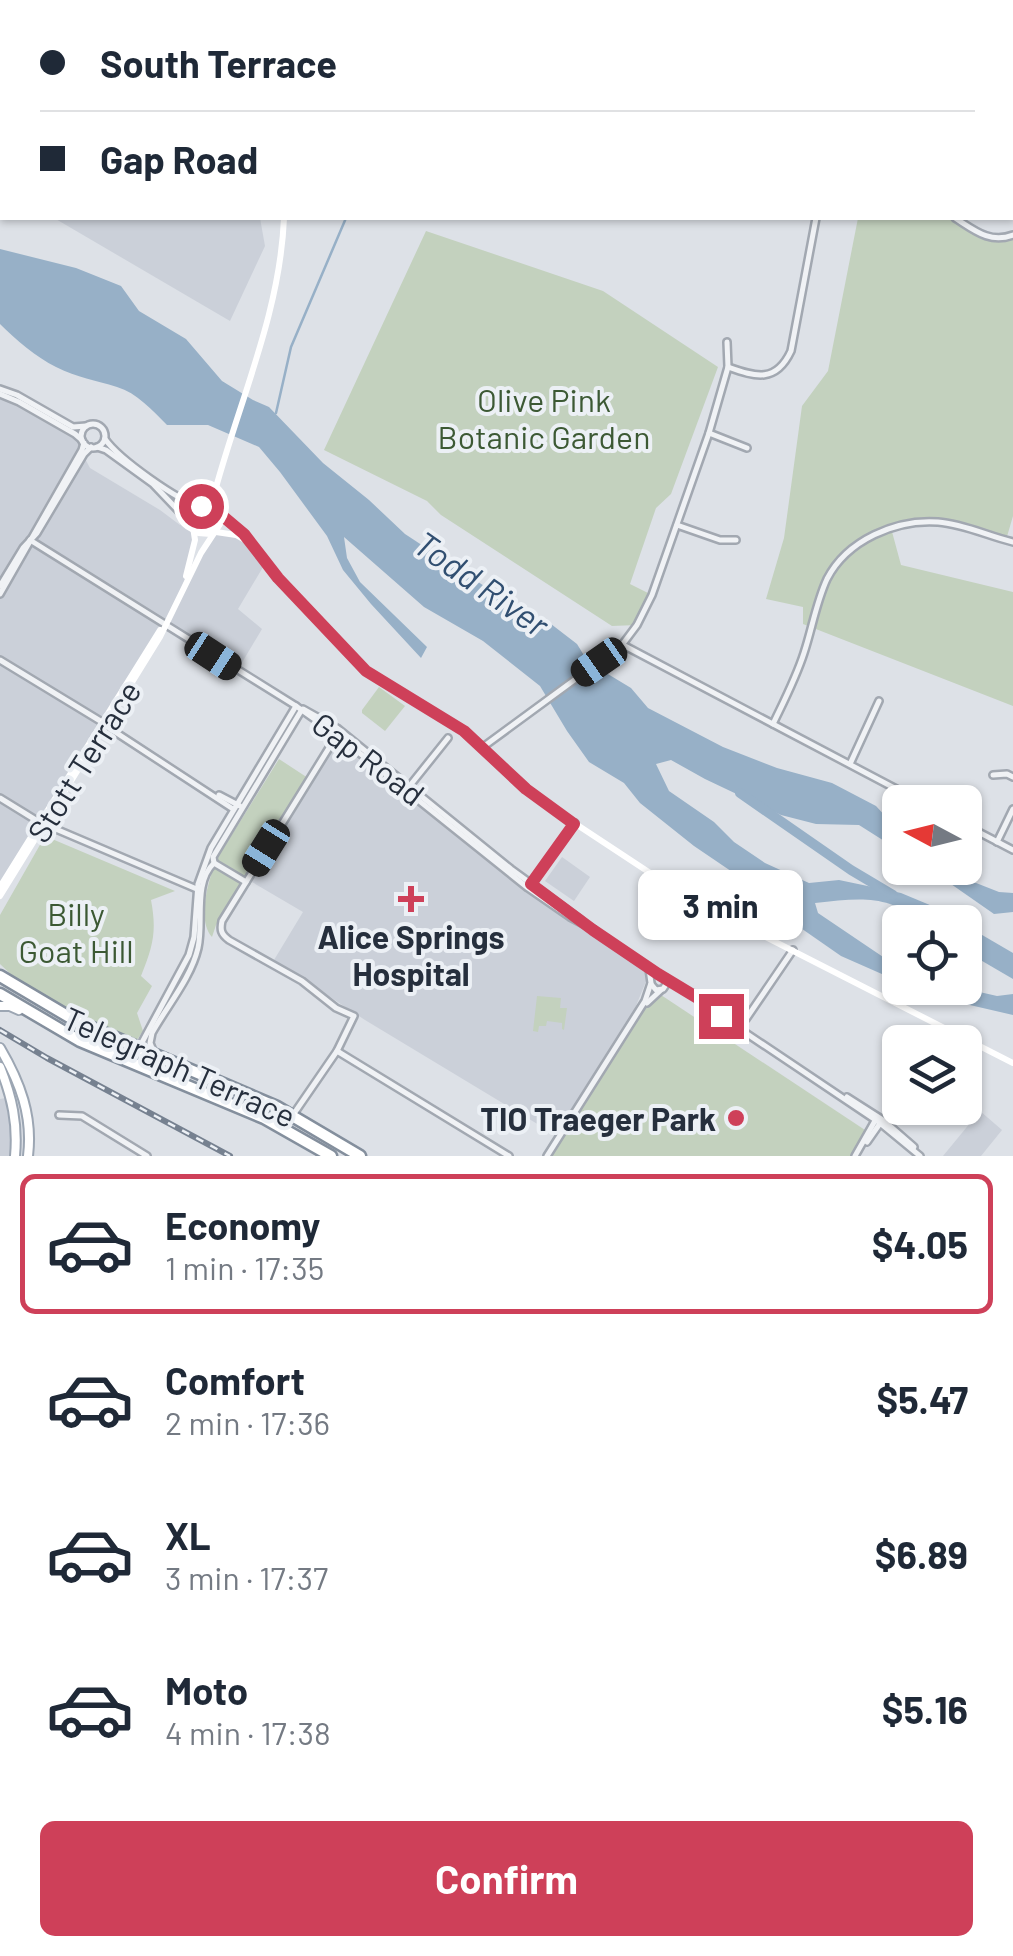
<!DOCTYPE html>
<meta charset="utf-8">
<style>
:root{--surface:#fff;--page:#f2f2f3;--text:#1f2937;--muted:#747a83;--line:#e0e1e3;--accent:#ce4059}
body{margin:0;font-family:Barlow,sans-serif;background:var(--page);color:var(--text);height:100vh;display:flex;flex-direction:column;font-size:38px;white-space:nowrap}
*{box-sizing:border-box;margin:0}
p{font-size:32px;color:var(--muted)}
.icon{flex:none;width:55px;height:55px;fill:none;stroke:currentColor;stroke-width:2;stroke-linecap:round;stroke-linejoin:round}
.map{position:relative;height:1156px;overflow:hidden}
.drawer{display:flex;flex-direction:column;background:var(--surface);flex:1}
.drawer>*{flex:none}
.top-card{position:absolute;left:0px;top:0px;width:1015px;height:220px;box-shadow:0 2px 8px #0004;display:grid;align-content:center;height:220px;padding:0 40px;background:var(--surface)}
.needle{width:65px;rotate:277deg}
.tools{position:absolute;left:882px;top:785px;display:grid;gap:20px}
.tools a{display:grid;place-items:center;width:100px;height:100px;border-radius:15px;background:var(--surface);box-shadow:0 2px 8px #0004;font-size:50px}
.end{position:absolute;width:45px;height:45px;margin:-22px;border:12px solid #ce4059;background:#fff;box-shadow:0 0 0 5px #fff}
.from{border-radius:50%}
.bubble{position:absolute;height:70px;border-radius:15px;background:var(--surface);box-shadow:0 2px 8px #0004;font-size:32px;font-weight:700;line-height:70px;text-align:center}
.car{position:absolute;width:30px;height:60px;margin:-30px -15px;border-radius:12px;box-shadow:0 0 8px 2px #0007;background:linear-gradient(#222 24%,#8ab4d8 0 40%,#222 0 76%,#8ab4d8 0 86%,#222 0)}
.top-card b{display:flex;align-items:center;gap:35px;height:95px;font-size:38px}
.top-card b+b{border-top:2px solid var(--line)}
.top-card i{width:25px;height:25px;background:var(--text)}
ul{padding:18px 0 0;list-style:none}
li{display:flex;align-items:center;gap:30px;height:140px;margin:0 20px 15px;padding:0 20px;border:5px solid transparent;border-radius:15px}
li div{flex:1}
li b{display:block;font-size:38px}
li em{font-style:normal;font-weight:700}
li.current{border-color:var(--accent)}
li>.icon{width:90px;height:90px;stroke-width:1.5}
.primary-button{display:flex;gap:20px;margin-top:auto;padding:20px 40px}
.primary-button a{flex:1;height:115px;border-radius:15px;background:var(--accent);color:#fff;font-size:40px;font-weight:700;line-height:115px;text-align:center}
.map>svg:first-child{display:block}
</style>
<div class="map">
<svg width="1013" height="1156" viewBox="0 0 1013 1156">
<rect width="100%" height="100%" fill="#dde1e7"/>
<g fill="#cbd0d9">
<path d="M54 218H260L265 246 230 321Z"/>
<path d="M0 398 14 403 79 441 80 449 90 468 160 510 180 525 187 520 194 530 191 560 182 587 216 532 247 541 266 562 238 609 262 629 237 671 165 625 0 887Z"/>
<path d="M337 740 522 886 643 966 647 979 631 1018 632 1020 559 1137 365 1020 274 960 303 912 252 882Z"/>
<path d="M562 857 590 877 574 901 545 881Z"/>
<path d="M11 1097 15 1156H0V1099Z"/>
<path d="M980 1111 1002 1130 981 1156H943Z"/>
</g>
<g fill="#c3d1be">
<path d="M858 218H955L987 237 1013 235V516L1006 540 942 522 891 528 901 565 1013 592V706L803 624V607L766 599 784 538 802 406 828 371Z"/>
<path d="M426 231 603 291 718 367 671 494 656 508 630 584 652 595 637 625 612 626 441 515 427 501 324 450Z"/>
<path d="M379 687 405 706 385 731 362 713V710Z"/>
<path d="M279 759 308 778 216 925 212 937C196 919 209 877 218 857Z"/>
<path d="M45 836 175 891 151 900C157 932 153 946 141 976L152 986 137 1013 143 1031 135 1043 101 1033 20 983 0 964V915Z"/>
<path d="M661 995 865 1130 855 1156H548L632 1020Z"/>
<path d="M537 996 561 998 560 1008H567L564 1030 562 1029V1023L547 1021 546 1026H539L538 1032 533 1031Z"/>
</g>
<g fill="#97b0c7">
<path d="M0 249 76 268 121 286 139 311 186 339 222 381 253 400 269 407 323 463 369 500 405 534 504 599 551 624 577 644 588 662 631 688 648 708 723 747 777 768 832 783 876 806 900 832V851L859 825 816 824 781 815 705 779 671 760 656 764 669 791 714 822 734 842 765 863 809 883 839 880 901 893 937 908 960 922H921C886 893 857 899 815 903L818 913 892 963 900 966V982L841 956 795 924 750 884 694 846 640 803 624 783 589 762 567 731 540 686 483 641 424 607 344 537 347 558 360 582 427 647 421 658 371 604 343 570 327 536 280 472 259 447 208 425H167C152 410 137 393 117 387 95 380 78 378 56 367 36 357 16 340 0 324Z"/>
<path d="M928 868H952L971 881 999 892 1013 893V912L994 914Z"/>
<path d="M965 925 1013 953V979L965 951Z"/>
<path d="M912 988H962L997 996 1013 994V1015L931 996Z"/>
</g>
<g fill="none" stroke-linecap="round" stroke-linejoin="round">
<g stroke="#97b0c7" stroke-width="2.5">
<path d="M470 2 471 0"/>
<path d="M276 413 291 347 346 218"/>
</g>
<path stroke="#97b0c7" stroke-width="10" d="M740 793 851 870 893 895"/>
<defs>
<g id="street">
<path d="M45 0 56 2"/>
<path d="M211 2 216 0"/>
<path d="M416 2 417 0"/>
<path d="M0 96H2"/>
<path d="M955 218C974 230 990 244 1013 235"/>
<path d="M728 367C756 377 776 383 791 351L816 218"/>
<path d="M0 389 17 395 73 427 86 426"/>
<path d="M0 394 19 402 75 434 82 440"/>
<circle cx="93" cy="436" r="12"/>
<path d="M709 433 747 448"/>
<path d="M105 439C119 459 178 501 201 507"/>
<path d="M97 447 106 450 153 484 192 525"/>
<path d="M677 525 720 540H736"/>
<path d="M30 540 296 706 337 735 528 888 570 917 593 929"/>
<path d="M0 586 23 548 37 533 84 454 91 447"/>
<path d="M0 594 82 450 84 443"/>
<path d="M623 645 921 802"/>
<path d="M0 660 102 722"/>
<path d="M303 709 337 728 511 869 581 920"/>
<path d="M773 724C784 701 796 678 804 653 812 629 816 603 827 579 847 540 896 519 938 522 964 524 988 536 1013 542"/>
<path d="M106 726 233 809"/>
<path d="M483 747 622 645 637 625 652 595 709 433 728 367 727 342"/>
<path d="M850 764 879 701"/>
<path d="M993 775 1007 774 1013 777"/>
<path d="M408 788 448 738"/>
<path d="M219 795 240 806"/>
<path d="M0 798 39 822"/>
<path d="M44 824 199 890"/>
<path d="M965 825 1013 850"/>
<path d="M997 842 1013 809"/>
<path d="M214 863 246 882"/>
<path d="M530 886 575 823"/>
<path d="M593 930 658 974 706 1003 721 1016"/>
<path d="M651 984 656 990 663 989 667 983 666 978"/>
<path d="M647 1003 661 990"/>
<path d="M719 1015 880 1123 920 1156"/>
<path d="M746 1019 793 950"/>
<path d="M337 1051 509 1156"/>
<path d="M154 1053 150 1043 152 1033C167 1006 191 978 198 948 204 922 193 883 214 863L213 857 301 711"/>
<path d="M148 1066 142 1060 139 1048 189 955 194 937 198 884 211 848 296 706"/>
<path d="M847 1097 883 1120 914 1147"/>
<path d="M59 1115 82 1116 147 1156"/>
<path d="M293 1115 337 1051 354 1016 336 1008 302 981 229 940C221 934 220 930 222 921L337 735"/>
<path d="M867 1142 881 1122"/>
<path d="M547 1156 645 1001 651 983 649 969"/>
<path d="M855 1156 876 1119"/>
</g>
<g id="primary">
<path d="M0 1006H10L19 1010"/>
<path d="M0 1048C20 1082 33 1116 28 1156"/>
<path d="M0 1067C12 1097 18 1124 15 1156"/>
</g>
<g id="highway">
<path d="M0 976 76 1021 277 1107 360 1156"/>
<path d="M0 994 80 1041 264 1118 331 1156"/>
</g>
</defs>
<use href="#street" stroke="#a2a8b1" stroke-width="10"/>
<use href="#primary" stroke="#9ca6b3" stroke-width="12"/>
<use href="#highway" stroke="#848f9d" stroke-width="15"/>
<use href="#street" stroke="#f0f2f5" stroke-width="5"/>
<g stroke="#fff" stroke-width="6">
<path d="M241 0 242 2"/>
<path d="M218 512 245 534 278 578 366 671 464 731 526 789 547 805 685 896 1013 1063"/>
<path d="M216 532 236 535 250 543"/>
<path d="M211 534 198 533C184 519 197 500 215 509"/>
<path d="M186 576 195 540 193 527"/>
<path d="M0 887 160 630"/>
<path d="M0 896 160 637 201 553 220 524 215 501V491C240 399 280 313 284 218"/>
</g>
<use href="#primary" stroke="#fff" stroke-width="8"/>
<use href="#highway" stroke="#fff" stroke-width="10"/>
<defs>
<path id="rail" d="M0 1030 47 1058 230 1156"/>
</defs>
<use href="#rail" stroke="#768190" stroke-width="6"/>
<use href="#rail" stroke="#ecf0f5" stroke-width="2.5" stroke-dasharray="8" stroke-linecap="butt"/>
</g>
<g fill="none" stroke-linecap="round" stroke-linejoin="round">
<path stroke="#ce4059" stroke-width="12" d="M201 506 213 508 244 534 278 578 366 671 464 731 526 789 574 824 531 884 593 930 658 974 706 1003 721 1016"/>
</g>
<g fill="#ce4059" stroke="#ecf0f5" stroke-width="4">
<path d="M406 884h10v10h10v10h-10v10h-10v-10h-10v-10h10z"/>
<circle cx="736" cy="1118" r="10"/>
</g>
<g text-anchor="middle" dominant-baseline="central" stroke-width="8" stroke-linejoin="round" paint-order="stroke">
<g font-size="32" fill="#3c5934" stroke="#ecf0f5">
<text x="544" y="399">Olive Pink<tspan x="544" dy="37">Botanic Garden</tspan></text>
<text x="76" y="913">Billy<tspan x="76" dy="37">Goat Hill</tspan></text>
</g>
<g font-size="32" fill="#262f3d" stroke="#ecf0f5">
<text transform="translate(369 758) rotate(37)">Gap Road</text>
<text transform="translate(83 761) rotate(-58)">Stott Terrace</text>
<text transform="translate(180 1066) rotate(24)">Telegraph Terrace</text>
</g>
<g font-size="32" font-weight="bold" fill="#262f3d" stroke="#ecf0f5">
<text x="411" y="936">Alice Springs<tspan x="411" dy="37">Hospital</tspan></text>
<text x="716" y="1118" text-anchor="end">TIO Traeger Park</text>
</g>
<g font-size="35" font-style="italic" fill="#314f71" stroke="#ecf0f5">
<text transform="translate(482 583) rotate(35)">Todd River</text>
</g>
</g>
</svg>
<div class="tools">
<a><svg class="needle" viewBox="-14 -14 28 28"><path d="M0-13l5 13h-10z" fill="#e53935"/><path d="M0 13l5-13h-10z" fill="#747a83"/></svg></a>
<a><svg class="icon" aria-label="locate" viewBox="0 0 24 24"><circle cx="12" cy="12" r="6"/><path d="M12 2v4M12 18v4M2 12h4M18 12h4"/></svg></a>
<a><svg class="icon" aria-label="layers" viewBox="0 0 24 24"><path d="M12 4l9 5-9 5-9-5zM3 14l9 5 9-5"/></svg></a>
</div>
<i class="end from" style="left:201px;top:506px"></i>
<i class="end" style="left:721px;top:1016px"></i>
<div class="bubble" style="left:638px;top:870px;width:165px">3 min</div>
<i class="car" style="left:213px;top:656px;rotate:123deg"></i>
<i class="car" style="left:599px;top:662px;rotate:235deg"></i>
<i class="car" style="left:266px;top:848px;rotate:212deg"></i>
<div class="top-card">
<b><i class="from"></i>South Terrace</b>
<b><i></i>Gap Road</b>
</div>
</div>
<section class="drawer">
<ul>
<li class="current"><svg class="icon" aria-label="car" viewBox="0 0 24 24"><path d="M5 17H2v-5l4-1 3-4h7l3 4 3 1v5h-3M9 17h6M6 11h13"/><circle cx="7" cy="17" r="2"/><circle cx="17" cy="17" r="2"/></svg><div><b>Economy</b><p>1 min · 17:35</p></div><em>$4.05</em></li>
<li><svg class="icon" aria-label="car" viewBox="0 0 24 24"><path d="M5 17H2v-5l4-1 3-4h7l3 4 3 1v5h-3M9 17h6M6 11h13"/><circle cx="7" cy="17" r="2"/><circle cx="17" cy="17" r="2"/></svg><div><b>Comfort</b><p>2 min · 17:36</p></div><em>$5.47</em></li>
<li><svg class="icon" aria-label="car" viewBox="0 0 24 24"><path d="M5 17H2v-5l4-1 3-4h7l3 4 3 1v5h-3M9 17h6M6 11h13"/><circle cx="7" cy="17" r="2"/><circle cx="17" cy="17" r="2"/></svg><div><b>XL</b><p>3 min · 17:37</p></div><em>$6.89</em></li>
<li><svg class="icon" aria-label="car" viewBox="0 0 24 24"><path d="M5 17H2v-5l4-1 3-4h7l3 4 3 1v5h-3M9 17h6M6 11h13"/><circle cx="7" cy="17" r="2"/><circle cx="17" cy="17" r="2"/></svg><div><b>Moto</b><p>4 min · 17:38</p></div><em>$5.16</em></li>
</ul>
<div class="primary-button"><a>Confirm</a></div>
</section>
